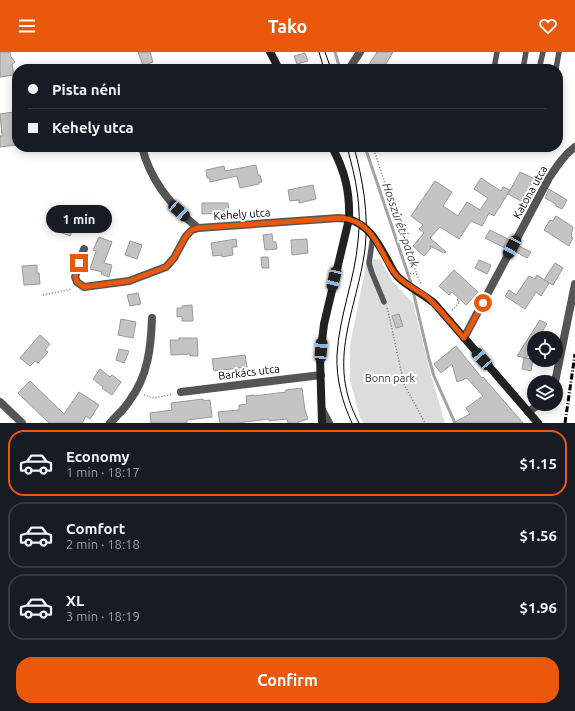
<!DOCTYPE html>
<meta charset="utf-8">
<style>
:root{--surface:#171b24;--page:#242831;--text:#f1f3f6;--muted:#9ea1a6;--line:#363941;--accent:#ea580c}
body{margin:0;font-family:Ubuntu,sans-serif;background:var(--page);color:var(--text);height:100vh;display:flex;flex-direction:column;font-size:15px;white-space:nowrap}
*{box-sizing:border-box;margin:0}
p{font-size:13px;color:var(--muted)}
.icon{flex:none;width:22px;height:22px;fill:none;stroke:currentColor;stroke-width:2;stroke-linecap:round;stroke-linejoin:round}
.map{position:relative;height:371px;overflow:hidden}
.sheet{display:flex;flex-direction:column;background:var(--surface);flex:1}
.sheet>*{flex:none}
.top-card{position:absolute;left:12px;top:12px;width:551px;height:88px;border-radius:16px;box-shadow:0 2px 10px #0003;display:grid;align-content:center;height:88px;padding:0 16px;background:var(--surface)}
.buttons{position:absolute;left:527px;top:279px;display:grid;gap:8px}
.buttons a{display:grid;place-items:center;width:36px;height:36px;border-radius:50%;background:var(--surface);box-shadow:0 2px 10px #0003;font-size:20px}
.end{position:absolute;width:18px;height:18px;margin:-9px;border:5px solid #ea580c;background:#fff;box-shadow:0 0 0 2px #fff}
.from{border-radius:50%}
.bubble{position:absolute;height:28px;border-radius:14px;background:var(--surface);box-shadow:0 2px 10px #0003;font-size:13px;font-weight:700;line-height:28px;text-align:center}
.car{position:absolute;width:12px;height:24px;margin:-12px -6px;border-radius:5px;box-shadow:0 0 3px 1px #0007;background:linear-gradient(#222 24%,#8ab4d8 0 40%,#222 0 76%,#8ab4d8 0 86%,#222 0)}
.top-card b{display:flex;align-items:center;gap:14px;height:38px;font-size:15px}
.top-card b+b{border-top:1px solid var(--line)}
.top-card i{width:10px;height:10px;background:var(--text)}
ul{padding:7px 0 0;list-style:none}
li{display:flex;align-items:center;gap:12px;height:66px;margin:0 8px 6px;padding:0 8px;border:2px solid var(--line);border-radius:16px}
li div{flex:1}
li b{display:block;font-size:15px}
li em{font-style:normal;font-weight:700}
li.active{border-color:var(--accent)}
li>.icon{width:36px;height:36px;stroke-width:1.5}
.cta{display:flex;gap:8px;margin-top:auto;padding:8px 16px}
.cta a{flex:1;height:46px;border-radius:16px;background:var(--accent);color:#fff;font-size:16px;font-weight:700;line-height:46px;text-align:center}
header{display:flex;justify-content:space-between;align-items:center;height:52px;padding:0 16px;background:var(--accent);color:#fff;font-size:18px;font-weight:700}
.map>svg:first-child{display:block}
</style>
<header><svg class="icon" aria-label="menu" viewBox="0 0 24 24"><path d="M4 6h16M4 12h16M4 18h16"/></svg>Tako<svg class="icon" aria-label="heart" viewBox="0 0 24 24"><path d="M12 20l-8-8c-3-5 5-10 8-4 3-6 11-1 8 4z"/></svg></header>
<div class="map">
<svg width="575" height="371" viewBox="0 0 575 371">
<rect width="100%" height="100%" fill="#fff"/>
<path fill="#dcdcdc" d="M380 207 393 230 413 251 431 323 445 371H364L360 366 350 328V293L364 224 366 208Z"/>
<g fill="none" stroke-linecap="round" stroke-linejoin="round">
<g stroke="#a3a3a3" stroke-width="3">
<path d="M335 0 340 17"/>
<path d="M365 95 412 234"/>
<path d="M413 239 429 307 434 324 455 371"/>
</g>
</g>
<g fill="#c4c4c4" stroke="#999">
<path d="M0 0H10L11 5 15 10 12 12 14 23 0 25Z"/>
<path d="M138 0H150L153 10 143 14Z"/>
<path d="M377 0H393L383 17H366Z"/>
<path d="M305 1 308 9 297 12 294 4Z"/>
<path d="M14 60 16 72H17V93L0 95V84H2L0 62Z"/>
<path d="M256 113 258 123H260L262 130H259V132L240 136 237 124 210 130V126H207L206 118 224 114 225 119Z"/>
<path d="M520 120 535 127 523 150 508 142Z"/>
<path d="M481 126 501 139 503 135 510 138 494 164 489 161 482 174 471 169 459 187 440 175 430 186 446 200 444 201 430 194 431 196 424 204 413 194 424 181 419 177 423 173 411 164 435 129 452 140 443 154 458 164 467 150 480 158 488 146 474 137Z"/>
<path d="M313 133 316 147 299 151V148L290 149 288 138Z"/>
<path d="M549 137 567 148 562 157 556 154V152L545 146Z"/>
<path d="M202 151H228L229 161 202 162Z"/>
<path d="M58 164 76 172 70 184 52 177Z"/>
<path d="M556 164 573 175 571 184 573 186 569 194 544 178 550 168 553 169Z"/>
<path d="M490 178 510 188 505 196 485 186Z"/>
<path d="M272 182 273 190H276L277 197 265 198 263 183Z"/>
<path d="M99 185 112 190 104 211 112 213 109 225 101 222 102 220 90 217 96 199 93 198Z"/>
<path d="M236 187 237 195H232L233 203 222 205V203L213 204 211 191Z"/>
<path d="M307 187 308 201 292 203 291 188Z"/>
<path d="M130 189 142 193 137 207 125 203Z"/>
<path d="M519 194 531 200 527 206 516 200Z"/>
<path d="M261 205H268L269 216H262Z"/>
<path d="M479 208 491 213 487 222 475 216Z"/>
<path d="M555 211 563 216 553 233 544 228Z"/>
<path d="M37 213V221H39L40 232 24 233 22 214Z"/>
<path d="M454 218 478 240 466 253 452 240 449 243 439 234Z"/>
<path d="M537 223 549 231 541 244 536 240 525 257 505 244 509 238 516 243 529 224 535 227Z"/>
<path d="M138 241 141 252 130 254 127 243Z"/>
<path d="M192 253 193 269H182V264L177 265V256H182V254Z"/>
<path d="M399 262 403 274 396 276 392 264Z"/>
<path d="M121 267 136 270 133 286 118 283Z"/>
<path d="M540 268 547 272 538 286H534V293L526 306 517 304Z"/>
<path d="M40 283 50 292 45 298 48 300 38 311 35 309 30 314 20 306Z"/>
<path d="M179 286H197L198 304H190V302L171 303 170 288H179Z"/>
<path d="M456 294 482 326 483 325 523 371H453L470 362 466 356 483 344 467 326 457 330 452 312 441 321 434 312Z"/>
<path d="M119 297 129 299 124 311 116 308Z"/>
<path d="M245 303 247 315 214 319 212 307Z"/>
<path d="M524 306 533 307 531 319 522 317Z"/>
<path d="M100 317 110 325 112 323 121 330 112 343 102 336 103 335 93 327Z"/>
<path d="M30 329 64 362 79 340 99 353 90 367 86 364 82 371H49L18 341Z"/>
<path d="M302 336 305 358 308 367 298 370 299 371H288L287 367 269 369V367L237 371H220L218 360 239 358V353L247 352 246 344 254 343V344L286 340V338Z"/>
<path d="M203 347 204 349 210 348 212 365 187 368V371H151L150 361 172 358 171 351Z"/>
</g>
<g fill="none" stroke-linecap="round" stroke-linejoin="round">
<g stroke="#777" stroke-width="1.5" stroke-dasharray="1 2" stroke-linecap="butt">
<path d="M373 95 388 141C392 146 394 149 393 156L404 191 421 232"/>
<path d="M407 221 417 222"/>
<path d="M43 243 72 237"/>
<path d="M387 256 388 259 404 332 425 371"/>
<path d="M452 258 460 250 457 248 459 247"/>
<path d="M144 343 154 346 173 342"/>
</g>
<g stroke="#555" stroke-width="5.5">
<path d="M494 17 497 0"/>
<path d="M523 17 526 0"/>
<path d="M539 17 543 0"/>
<path d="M556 17 559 0"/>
<path d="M373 184 369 211 372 221 384 250"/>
</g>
<g stroke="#555" stroke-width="8">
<path d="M351 14 360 0"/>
<path d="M142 95C150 128 172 155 198 176"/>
<path d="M84 197 75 225 77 230 84 235 129 229 166 215 174 206 186 184 192 178 198 176 339 166 349 167"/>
<path d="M464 286 549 126C557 114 564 103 575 95"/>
<path d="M555 330 575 232"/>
<path d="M181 340 321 323"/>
<path d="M0 350 22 371"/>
<path d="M322 358 329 371"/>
<path d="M528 360 540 352"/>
<path d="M110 371C116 364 125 357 130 348 148 324 151 295 152 266"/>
</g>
<g stroke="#222" stroke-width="8">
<path d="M270 0 279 17"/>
<path d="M349 167C370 174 378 191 388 209 391 215 393 220 398 225 408 235 422 241 434 251L538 371"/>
<path d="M322 371 320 306 324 272 349 167C350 140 345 119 332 95"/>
</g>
<g stroke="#000" stroke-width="1">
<path d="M319 0 324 17"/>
<path d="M325 0 331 17"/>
<path d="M347 95C356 127 362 155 358 189 355 227 339 264 337 303 336 326 342 350 352 371"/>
<path d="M354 95C363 129 369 162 365 197 357 259 325 309 359 371"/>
</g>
<path stroke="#000" stroke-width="3" stroke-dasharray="6 2 1 2" stroke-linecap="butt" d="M565 371 575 302"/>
</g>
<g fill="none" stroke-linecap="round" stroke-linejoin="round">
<path stroke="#ea580c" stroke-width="5" d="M79 211 75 225 77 230 84 235 129 229 166 215 174 206 186 184 192 178 198 176 341 166C367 168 376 188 387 209 390 214 393 220 397 224 406 233 417 238 427 245 434 251 440 258 446 265 452 272 458 279 464 286L483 251"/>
</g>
<g text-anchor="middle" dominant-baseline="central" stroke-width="4" stroke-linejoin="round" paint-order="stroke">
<g font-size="11" fill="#000" stroke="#fff">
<text transform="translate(530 140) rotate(-61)">Katona utca</text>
<text transform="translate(242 162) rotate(-4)">Kehely utca</text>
<text transform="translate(249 320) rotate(-7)">Barkács utca</text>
</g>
<g font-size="11" fill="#333" stroke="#fff">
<text x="390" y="326">Bonn park</text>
</g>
<g font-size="12" font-style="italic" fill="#444" stroke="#fff">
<text transform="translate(401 173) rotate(71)">Hosszúréti-patak</text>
</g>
</g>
</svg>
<div class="buttons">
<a><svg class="icon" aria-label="locate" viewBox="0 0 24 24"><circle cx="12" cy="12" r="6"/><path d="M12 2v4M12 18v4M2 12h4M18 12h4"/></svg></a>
<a><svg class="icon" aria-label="layers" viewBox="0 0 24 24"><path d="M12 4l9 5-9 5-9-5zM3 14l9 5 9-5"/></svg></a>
</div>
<i class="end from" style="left:483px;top:251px"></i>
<i class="end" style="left:79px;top:211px"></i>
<div class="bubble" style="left:46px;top:153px;width:66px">1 min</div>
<i class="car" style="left:179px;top:159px;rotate:132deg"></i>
<i class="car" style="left:512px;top:195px;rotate:208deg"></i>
<i class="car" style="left:334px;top:227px;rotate:193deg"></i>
<i class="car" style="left:321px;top:298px;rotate:5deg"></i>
<i class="car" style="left:482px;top:307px;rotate:319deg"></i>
<div class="top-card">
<b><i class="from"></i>Pista néni</b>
<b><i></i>Kehely utca</b>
</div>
</div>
<section class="sheet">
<ul>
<li class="active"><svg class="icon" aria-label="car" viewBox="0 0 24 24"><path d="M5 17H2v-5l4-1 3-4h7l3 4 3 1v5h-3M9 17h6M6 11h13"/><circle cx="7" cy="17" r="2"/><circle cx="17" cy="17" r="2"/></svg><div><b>Economy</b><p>1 min · 18:17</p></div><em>$1.15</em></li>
<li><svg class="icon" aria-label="car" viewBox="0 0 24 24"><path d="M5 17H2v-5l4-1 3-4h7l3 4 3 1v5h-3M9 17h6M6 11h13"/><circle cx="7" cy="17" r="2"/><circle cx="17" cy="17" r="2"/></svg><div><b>Comfort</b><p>2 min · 18:18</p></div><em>$1.56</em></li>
<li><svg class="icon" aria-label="car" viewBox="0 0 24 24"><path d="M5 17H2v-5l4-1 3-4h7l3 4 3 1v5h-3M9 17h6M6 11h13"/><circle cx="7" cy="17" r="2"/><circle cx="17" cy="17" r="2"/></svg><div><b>XL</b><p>3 min · 18:19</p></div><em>$1.96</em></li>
</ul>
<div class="cta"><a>Confirm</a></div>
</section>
